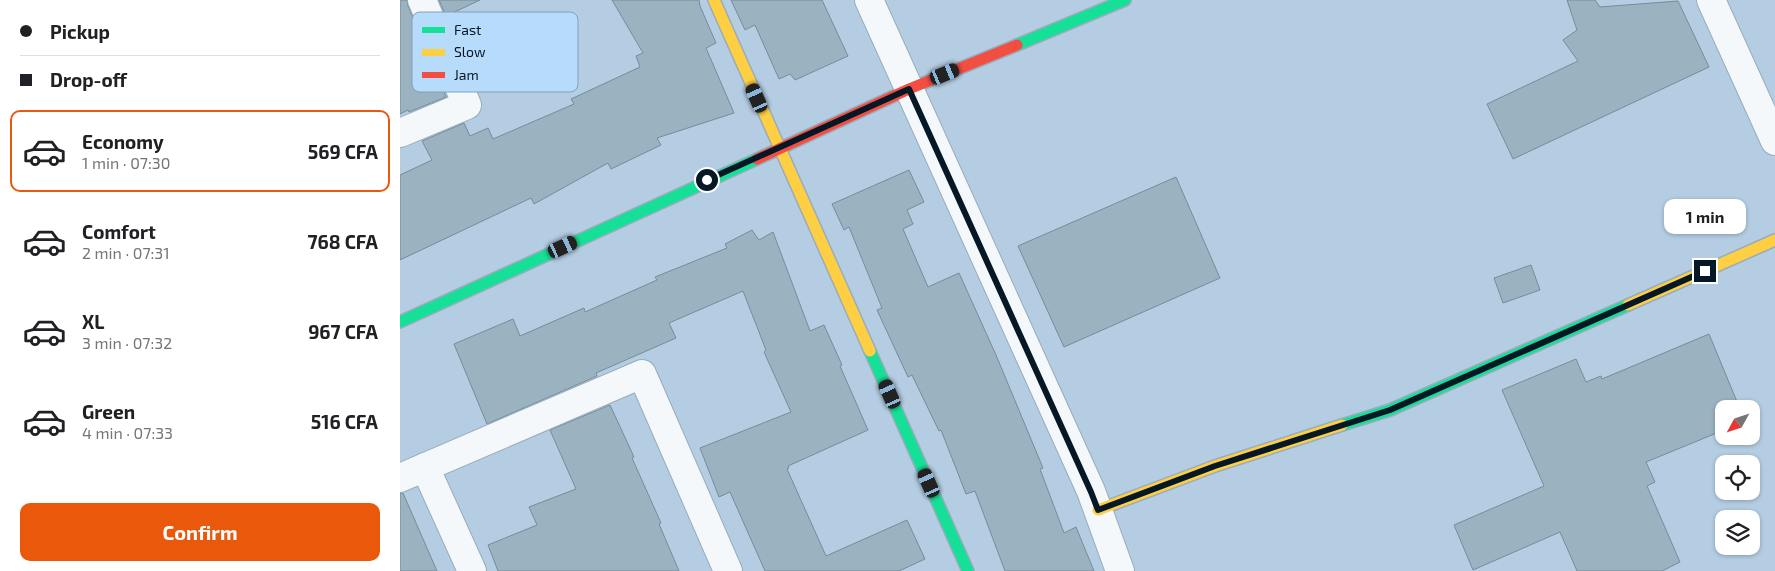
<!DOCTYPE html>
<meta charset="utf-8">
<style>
:root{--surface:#fff;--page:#f2f2f2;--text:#202124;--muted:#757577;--line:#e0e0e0;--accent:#ea580c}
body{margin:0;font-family:"Exo 2",sans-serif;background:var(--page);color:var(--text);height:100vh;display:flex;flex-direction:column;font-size:19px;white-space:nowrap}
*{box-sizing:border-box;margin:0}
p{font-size:16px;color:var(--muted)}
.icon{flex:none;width:28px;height:28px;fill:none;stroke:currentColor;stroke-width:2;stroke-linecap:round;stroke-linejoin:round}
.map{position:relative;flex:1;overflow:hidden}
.side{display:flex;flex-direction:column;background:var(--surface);width:400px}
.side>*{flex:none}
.top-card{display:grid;align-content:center;height:110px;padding:0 20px;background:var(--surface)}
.needle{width:32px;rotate:230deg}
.fabs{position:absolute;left:1315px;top:400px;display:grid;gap:10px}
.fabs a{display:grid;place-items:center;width:45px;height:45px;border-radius:10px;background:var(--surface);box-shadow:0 1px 4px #0004;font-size:25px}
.end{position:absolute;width:22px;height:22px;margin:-11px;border:6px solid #061725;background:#fff;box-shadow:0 0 0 2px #fff}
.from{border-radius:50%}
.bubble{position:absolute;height:35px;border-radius:10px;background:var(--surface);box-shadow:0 1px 4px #0004;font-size:16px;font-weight:700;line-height:35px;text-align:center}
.car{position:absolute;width:15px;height:30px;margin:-15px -8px;border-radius:6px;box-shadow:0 0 4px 1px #0007;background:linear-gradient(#222 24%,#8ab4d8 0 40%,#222 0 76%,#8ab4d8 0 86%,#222 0)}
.top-card b{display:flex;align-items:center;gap:18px;height:48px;font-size:19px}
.top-card b+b{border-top:1px solid var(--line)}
.top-card i{width:12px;height:12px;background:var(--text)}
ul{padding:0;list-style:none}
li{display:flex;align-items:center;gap:15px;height:82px;margin:0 10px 8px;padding:0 10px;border:2px solid transparent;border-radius:10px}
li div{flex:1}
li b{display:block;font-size:19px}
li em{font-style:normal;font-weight:700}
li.active{border-color:var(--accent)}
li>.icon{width:45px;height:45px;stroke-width:1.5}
.cta{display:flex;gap:10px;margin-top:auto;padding:10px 20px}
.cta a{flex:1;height:58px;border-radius:10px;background:var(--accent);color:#fff;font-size:20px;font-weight:700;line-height:58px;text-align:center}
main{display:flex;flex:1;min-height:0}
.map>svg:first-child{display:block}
</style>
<main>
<section class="side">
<div class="top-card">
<b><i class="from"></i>Pickup</b>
<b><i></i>Drop-off</b>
</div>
<ul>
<li class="active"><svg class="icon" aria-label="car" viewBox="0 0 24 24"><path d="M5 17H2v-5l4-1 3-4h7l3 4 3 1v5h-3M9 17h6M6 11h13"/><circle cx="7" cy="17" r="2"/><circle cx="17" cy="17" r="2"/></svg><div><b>Economy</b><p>1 min · 07:30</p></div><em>569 CFA</em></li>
<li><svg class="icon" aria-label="car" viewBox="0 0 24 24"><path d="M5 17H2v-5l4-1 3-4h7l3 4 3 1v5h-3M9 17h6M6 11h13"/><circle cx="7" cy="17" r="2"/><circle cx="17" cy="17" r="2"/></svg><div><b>Comfort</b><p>2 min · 07:31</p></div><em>768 CFA</em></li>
<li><svg class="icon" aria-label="car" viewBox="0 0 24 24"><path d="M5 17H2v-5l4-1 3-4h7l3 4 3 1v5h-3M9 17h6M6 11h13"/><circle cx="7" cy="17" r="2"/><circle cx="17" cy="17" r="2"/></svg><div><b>XL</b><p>3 min · 07:32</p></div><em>967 CFA</em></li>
<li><svg class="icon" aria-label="car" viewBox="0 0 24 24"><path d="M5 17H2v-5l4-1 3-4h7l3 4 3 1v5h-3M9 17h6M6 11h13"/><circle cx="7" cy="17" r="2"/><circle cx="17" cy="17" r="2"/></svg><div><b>Green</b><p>4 min · 07:33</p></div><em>516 CFA</em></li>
</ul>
<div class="cta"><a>Confirm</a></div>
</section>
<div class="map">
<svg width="1375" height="571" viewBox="0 0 1375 571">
<rect width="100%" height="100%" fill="#b4cde2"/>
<g fill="#9bb2c0" stroke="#758c9a">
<path d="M0 0H7L8 6 46 97 9 112 8 110 0 114Z"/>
<path d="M39 0H80L46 16Z"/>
<path d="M212 0H299L300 6 316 43 306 48 334 113 257 138 261 145 211 169 208 163 134 204 131 198 0 260V175L32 160 22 141 64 123 70 136 88 128 93 139 174 104 171 99 240 67 236 56 243 53Z"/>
<path d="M331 0H422L448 56 395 80 390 74 379 79 355 25 345 30Z"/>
<path d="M1167 0H1195L1200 7 1278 1 1309 67 1113 159 1087 104 1178 61 1163 40 1177 30Z"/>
<path d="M509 170 524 202 507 210 513 224 503 229 528 287 559 273 596 355 643 468 640 469 664 533 676 527 694 571H605L575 491 566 494 541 430 539 431 512 375 508 377 477 310 482 308 449 227 444 230 432 204Z"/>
<path d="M776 177 820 278 664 347 618 246Z"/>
<path d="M352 230 359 240 373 232 410 331 424 325 442 365 440 366 468 430 388 466 389 468 387 469 426 556 507 520 525 559 499 571H365L330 492 319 497 300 448 391 412 364 352 366 350 343 291 269 323 276 338 196 373 197 376 87 424 54 344 113 319 120 336 184 308 185 312 257 280 255 277 327 248 325 244Z"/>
<path d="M1131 265 1140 290 1103 303 1094 278Z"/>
<path d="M1309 334 1340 409H1324V430L1246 462 1255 482 1247 486 1280 562 1262 571H1177L1160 532 1073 570 1054 525 1144 486 1102 390 1176 359 1186 382 1201 376 1202 379Z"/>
<path d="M210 405 234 457 232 458 261 523 259 524 279 571H98L88 545 137 525 129 507 176 489 150 430Z"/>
<path d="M0 493H3L37 571H0Z"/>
</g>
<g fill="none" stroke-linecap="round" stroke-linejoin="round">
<defs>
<g id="street">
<path d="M469 0 691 491 720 571"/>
<path d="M1311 0 1375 141"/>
<path d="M0 133 67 105 22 0"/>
<path d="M25 467 72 571"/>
<path d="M0 478 242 374 328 571"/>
</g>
<g id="fast">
<path d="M617 45 725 0"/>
<path d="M0 322 357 159"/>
<path d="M470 351 568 571"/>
<path d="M942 425 990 410 1228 305"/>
</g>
<g id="slow">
<path d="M314 0 470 351"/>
<path d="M1228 305 1375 240"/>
<path d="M698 510 815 466 942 425"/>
</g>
<path id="jam" d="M357 159 509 89 617 45"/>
</defs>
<use href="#street" stroke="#98acbc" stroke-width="30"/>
<use href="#fast" stroke="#98acbc" stroke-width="14"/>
<use href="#slow" stroke="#98acbc" stroke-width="14"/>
<use href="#jam" stroke="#98acbc" stroke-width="14"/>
<use href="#street" stroke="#f4f8fb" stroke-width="28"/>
<use href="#fast" stroke="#16e098" stroke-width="11"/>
<use href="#slow" stroke="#ffcf43" stroke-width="11"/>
<use href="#jam" stroke="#f24e42" stroke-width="11"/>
</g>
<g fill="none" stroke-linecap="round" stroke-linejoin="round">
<path stroke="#061725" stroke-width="6" d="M307 180 509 89 691 492 698 510 815 466 990 410 1305 271"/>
</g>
<rect x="12" y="12" width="166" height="80" rx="8" fill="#b7dbfa" stroke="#82a0ba" stroke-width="1"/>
<rect x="22" y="27" width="23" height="6" fill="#16e098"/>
<rect x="22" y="49" width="23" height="7" fill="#ffcf43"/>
<rect x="22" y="72" width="23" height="6" fill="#f24e42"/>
<g font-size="14" fill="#061725">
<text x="54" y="35">Fast</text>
<text x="54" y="57">Slow</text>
<text x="54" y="80">Jam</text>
</g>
</svg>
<div class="fabs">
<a><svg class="needle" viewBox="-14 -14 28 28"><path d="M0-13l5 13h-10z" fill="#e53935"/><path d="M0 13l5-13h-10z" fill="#757577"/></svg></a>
<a><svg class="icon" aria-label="locate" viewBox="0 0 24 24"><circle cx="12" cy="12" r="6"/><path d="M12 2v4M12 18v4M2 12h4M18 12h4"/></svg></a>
<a><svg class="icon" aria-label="layers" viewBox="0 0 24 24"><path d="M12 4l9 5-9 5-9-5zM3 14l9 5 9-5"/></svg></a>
</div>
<i class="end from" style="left:307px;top:180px"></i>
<i class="end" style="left:1305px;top:271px"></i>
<div class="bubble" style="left:1264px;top:199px;width:82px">1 min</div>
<i class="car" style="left:545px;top:74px;rotate:68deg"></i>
<i class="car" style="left:357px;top:98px;rotate:336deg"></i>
<i class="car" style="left:163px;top:247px;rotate:65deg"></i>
<i class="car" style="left:490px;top:394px;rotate:336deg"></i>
<i class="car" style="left:529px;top:483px;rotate:336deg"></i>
</div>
</main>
